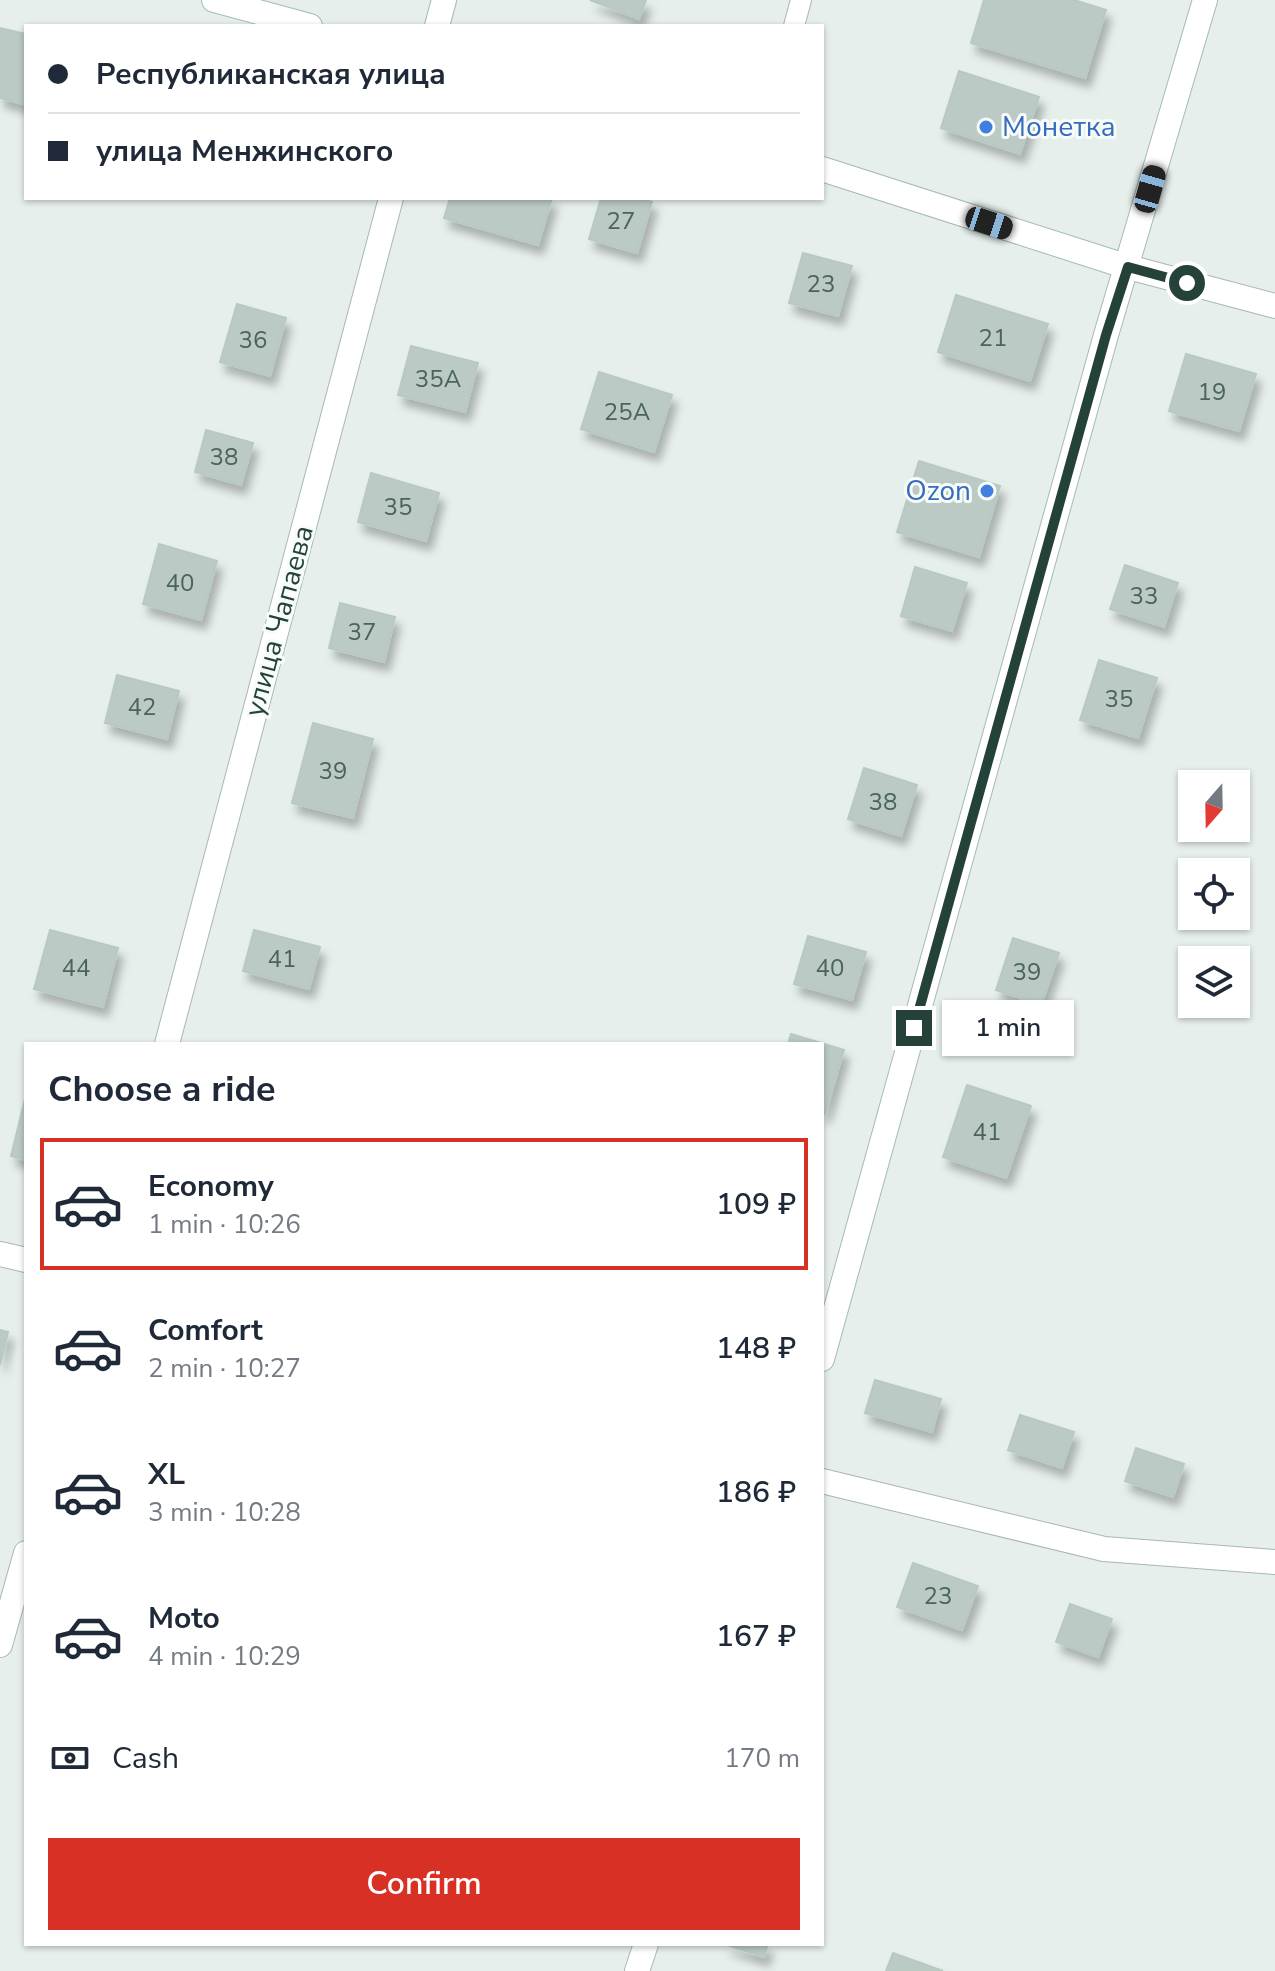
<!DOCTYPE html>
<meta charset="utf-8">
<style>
:root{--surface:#fff;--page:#f2f2f3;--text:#1f2937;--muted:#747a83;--line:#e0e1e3;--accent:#d93025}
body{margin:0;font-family:"Nunito Sans",sans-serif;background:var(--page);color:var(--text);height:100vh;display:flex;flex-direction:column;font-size:30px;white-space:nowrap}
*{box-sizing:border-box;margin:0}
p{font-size:26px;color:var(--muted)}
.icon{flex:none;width:44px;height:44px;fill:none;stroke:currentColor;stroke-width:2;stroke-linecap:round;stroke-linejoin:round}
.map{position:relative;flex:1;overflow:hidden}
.side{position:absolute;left:24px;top:1042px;width:800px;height:904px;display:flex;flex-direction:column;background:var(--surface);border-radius:0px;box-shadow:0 2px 6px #0004}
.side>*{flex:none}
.guide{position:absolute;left:24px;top:24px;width:800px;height:176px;border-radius:0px;box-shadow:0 2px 6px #0004;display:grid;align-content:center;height:176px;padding:0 24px;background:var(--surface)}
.needle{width:52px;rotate:200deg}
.tools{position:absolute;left:1178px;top:770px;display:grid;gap:16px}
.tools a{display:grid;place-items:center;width:72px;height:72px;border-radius:0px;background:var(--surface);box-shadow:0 2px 6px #0004;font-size:40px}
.end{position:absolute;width:36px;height:36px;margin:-18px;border:10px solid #24423a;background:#fff;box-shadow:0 0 0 4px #fff}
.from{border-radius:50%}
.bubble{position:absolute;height:56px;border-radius:0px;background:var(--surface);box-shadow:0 2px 6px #0004;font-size:26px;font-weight:600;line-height:56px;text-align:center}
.car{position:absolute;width:24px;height:48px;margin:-24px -12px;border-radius:10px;box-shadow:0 0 6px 2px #0007;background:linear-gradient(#222 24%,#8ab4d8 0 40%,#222 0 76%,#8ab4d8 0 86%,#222 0)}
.guide b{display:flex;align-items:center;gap:28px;height:76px;font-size:30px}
.guide b+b{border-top:2px solid var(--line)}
.guide i{width:20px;height:20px;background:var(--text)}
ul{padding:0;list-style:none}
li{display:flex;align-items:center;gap:24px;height:132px;margin:0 16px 12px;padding:0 8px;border:4px solid transparent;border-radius:0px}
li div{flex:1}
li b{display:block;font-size:30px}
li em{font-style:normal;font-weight:600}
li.active{border-color:var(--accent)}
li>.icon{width:72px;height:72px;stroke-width:1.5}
h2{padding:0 24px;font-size:36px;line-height:96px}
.pay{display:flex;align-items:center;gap:20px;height:88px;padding:0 24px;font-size:30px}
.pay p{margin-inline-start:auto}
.cta{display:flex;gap:16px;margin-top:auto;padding:16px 24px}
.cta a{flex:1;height:92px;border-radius:0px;background:var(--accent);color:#fff;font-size:32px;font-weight:600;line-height:92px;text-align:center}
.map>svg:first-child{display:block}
</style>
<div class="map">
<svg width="1275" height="1971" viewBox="0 0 1275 1971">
<defs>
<filter id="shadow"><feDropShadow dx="5" dy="9" stdDeviation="4" flood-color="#0004"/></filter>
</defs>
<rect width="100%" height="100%" fill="#e6efeb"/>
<g fill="#bbcac4" stroke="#b8c9c2" stroke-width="2" filter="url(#shadow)">
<path d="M590 0H646L639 19Z"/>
<path d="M984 0H1074L1106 10 1085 78 971 43Z"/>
<path d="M0 28 26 34V105L0 98Z"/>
<path d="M959 71 1039 97 1020 154 941 128Z"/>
<path d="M450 198H552L538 245 444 218Z"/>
<path d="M601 198H639L652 202 637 253 589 239Z"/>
<path d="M803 253 852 266 838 316 789 303Z"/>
<path d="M956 295 1048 324 1030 381 938 352Z"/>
<path d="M237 304 286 318 270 376 220 362Z"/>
<path d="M411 346 478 363 465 412 398 395Z"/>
<path d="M1186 354 1256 374 1239 431 1169 411Z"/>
<path d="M599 372 672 395 654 452 581 429Z"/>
<path d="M206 430 253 443 241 485 195 472Z"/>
<path d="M919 461 1000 486 979 557 897 532Z"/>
<path d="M371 473 439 493 426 541 358 522Z"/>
<path d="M159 544 217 561 201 620 143 604Z"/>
<path d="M1125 565 1178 583 1164 627 1110 609Z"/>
<path d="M915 567 967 583 952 631 901 616Z"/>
<path d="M340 603 395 617 384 662 329 648Z"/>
<path d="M1099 660 1157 678 1138 738 1080 720Z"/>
<path d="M117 675 179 691 167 739 105 723Z"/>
<path d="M313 723 373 739 353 818 292 803Z"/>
<path d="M864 768 917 785 901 836 848 819Z"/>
<path d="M50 930 118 948 103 1007 34 989Z"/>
<path d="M254 930 320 947 309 989 243 971Z"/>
<path d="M808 936 866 952 852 1000 794 984Z"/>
<path d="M1013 938 1059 953 1041 1005 996 990Z"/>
<path d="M791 1034 844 1050 825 1114 822 1113V1044H788Z"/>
<path d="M967 1085 1031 1106 1006 1178 943 1157Z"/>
<path d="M26 1095V1160L11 1156Z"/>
<path d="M0 1330 8 1332 0 1365Z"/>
<path d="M875 1380 941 1399 932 1432 865 1413Z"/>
<path d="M1020 1415 1074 1432 1062 1468 1008 1450Z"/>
<path d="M1136 1448 1184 1464 1173 1497 1125 1481Z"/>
<path d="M913 1563 978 1586 962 1630 897 1607Z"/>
<path d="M1070 1604 1112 1619 1098 1657 1056 1642Z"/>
<path d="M724 1944H768L764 1957Z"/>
<path d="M893 1953 943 1971H886Z"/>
</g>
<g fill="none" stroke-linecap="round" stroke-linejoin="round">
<defs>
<path id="lane" d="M794 26 801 0"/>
<g id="street">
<path d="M437 26 444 0"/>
<path d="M1128 267 1275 306"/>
<path d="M167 1044 391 198"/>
<path d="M0 1254 26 1260"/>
<path d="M822 1481 1104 1549 1275 1562"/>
<path d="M0 1645 26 1553"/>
</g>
<g id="secondary">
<path d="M214 0 310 26"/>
<path d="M822 169 1128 267"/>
<path d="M822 1359 1106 335 1205 0"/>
<path d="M637 1971 646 1944"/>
</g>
</defs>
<use href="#lane" stroke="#a8b8b2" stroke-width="22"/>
<use href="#street" stroke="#a8b8b2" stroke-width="26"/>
<use href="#secondary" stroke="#a4bbb3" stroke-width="26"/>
<use href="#lane" stroke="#fff" stroke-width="20"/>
<use href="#street" stroke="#fff" stroke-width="24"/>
<use href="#secondary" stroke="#fff" stroke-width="24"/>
</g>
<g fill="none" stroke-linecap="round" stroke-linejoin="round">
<path stroke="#24423a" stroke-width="10" d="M914 1028 1106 335 1128 267 1187 283"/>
</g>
<g fill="#3f7fe0" stroke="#f7fbf9" stroke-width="3">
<circle cx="986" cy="127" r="8"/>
<circle cx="987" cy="491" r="8"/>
</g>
<g text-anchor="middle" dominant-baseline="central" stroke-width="6" stroke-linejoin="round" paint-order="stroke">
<g font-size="24" fill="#4a645c">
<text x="621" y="221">27</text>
<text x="821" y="284">23</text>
<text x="993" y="338">21</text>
<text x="253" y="340">36</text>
<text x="438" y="379">35А</text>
<text x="1212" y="392">19</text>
<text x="627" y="412">25А</text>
<text x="224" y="457">38</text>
<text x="398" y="507">35</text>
<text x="180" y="583">40</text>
<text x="1144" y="596">33</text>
<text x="362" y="632">37</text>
<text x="1119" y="699">35</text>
<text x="142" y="707">42</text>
<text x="333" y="771">39</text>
<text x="883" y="802">38</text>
<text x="282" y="959">41</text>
<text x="76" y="968">44</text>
<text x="830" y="968">40</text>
<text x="1027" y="972">39</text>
<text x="987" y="1132">41</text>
<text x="938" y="1596">23</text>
</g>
<g font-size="28" fill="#366cbe" stroke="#f7fbf9" text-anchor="start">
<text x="1002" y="127">Монетка</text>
<text x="971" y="491" text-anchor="end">Ozon</text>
</g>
<g font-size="28" fill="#24423a" stroke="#f7fbf9">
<text transform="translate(279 621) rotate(-75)">улица Чапаева</text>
</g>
</g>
</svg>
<div class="tools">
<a><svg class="needle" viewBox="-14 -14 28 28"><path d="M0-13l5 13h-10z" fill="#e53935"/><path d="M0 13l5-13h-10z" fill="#747a83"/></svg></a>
<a><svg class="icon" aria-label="locate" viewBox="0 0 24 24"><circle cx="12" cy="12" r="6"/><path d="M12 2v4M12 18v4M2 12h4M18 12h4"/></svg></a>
<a><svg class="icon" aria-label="layers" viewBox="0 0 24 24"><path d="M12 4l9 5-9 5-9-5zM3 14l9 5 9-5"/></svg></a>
</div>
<i class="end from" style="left:1187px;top:283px"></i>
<i class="end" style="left:914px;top:1028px"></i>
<div class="bubble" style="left:942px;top:1000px;width:132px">1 min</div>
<i class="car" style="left:1150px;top:189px;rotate:16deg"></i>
<i class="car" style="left:989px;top:223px;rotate:108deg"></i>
<div class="guide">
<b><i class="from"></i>Республиканская улица</b>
<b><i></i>улица Менжинского</b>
</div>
<section class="side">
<h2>Choose a ride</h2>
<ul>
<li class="active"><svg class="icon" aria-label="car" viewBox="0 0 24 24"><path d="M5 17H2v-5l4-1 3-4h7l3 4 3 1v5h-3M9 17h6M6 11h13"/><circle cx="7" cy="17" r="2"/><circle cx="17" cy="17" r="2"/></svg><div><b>Economy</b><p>1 min · 10:26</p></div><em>109 ₽</em></li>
<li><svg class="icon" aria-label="car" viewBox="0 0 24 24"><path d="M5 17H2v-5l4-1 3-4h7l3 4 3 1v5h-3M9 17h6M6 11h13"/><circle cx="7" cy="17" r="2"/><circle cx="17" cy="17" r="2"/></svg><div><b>Comfort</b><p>2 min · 10:27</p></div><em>148 ₽</em></li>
<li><svg class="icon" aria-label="car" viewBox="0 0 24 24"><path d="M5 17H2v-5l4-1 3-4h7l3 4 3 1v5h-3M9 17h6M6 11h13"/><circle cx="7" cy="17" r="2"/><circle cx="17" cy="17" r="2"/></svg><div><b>XL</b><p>3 min · 10:28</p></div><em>186 ₽</em></li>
<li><svg class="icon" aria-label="car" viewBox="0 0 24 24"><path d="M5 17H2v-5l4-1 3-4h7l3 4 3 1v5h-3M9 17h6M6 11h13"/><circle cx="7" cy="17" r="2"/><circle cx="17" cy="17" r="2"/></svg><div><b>Moto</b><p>4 min · 10:29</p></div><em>167 ₽</em></li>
</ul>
<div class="pay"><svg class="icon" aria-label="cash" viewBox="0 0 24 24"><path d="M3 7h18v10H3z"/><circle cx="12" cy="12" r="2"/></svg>Cash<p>170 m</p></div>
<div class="cta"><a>Confirm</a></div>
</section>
</div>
